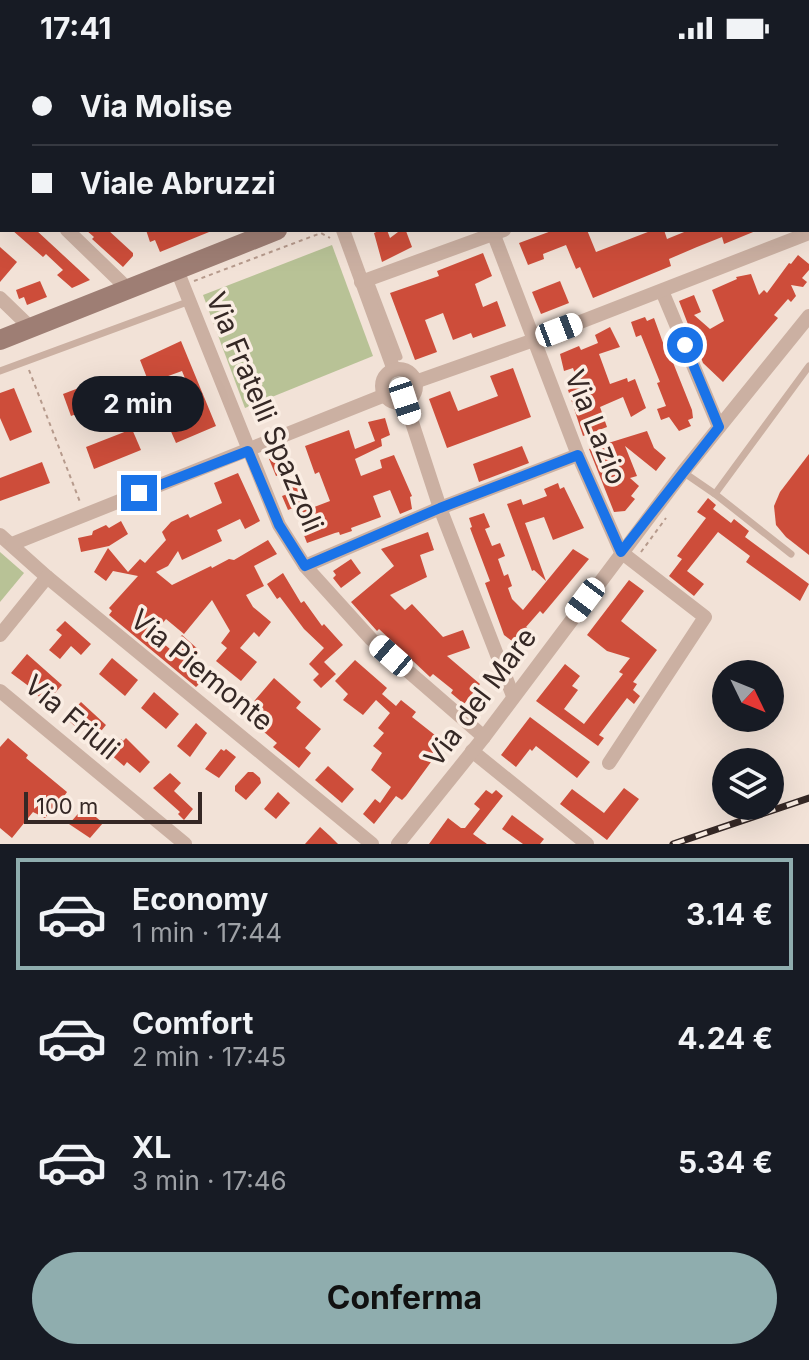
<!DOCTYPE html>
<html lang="it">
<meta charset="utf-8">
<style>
:root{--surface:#171b24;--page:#20242c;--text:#f1f3f6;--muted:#9ea1a6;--line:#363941;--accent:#8fadae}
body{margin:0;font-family:Inter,sans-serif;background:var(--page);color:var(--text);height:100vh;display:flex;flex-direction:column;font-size:30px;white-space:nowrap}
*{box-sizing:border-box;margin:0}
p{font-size:26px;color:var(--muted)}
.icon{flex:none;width:44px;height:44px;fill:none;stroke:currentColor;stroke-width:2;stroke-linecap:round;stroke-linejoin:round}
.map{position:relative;height:788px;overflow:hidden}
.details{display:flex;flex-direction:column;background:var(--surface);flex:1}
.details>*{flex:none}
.banner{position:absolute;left:0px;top:0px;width:810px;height:176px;box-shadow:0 8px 32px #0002;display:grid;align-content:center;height:176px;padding:0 32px;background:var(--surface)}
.needle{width:52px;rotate:133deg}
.tools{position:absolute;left:712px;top:604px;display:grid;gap:16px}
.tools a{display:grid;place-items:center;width:72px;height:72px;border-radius:50%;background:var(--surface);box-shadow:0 8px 32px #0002;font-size:40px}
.scale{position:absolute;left:24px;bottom:20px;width:178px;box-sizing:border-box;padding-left:8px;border:4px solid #352825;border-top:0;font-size:22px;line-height:28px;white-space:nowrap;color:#352825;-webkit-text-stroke:6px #faede3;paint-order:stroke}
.end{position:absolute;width:36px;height:36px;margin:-18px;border:10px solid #1a73e8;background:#fff;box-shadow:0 0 0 4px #fff}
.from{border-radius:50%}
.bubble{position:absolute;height:56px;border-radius:28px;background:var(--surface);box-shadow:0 8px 32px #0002;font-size:26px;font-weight:700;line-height:56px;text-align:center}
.car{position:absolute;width:24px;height:48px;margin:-24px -12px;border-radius:10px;box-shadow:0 0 6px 2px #0007;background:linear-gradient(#fff 24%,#345 0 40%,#fff 0 76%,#345 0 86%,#fff 0)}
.banner b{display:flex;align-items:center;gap:28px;height:76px;font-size:30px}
.banner b+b{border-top:2px solid var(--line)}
.banner i{width:20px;height:20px;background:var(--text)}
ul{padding:14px 0 0;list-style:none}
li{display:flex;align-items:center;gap:24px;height:112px;margin:0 16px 12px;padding:0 16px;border:4px solid transparent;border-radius:0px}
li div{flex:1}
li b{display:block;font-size:30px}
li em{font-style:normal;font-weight:700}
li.active{border-color:var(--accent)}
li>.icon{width:72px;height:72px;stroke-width:1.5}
.cta{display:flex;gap:16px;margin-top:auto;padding:16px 32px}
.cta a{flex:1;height:92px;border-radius:48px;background:var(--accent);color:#111;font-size:32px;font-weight:700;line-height:92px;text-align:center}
.status{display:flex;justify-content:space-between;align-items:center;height:56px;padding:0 40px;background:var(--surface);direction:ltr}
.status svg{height:22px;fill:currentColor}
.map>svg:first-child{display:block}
</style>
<div class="status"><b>17:41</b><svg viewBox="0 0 49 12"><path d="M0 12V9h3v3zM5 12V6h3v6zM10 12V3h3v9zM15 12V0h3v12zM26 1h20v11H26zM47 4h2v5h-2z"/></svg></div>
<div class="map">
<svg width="809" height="788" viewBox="0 0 809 788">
<rect width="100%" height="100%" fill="#f2e2d7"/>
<g fill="#b8c296">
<path d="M332 189 373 300 245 352 203 239Z"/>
<path d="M0 496 24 517 0 546Z"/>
</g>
<g fill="#cd4d3a">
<path d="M12 174H36L90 224 72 232 57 219 63 214 46 198 43 201Z"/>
<path d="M86 174H108L133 197V200L123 211 92 183 94 181Z"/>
<path d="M146 174H214L160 196 155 184 150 186Z"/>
<path d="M381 174H387L390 182 398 176 406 175 412 191 382 206 374 177Z"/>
<path d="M554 174H587L596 196 653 174H664L667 183 689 174H758L724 188 722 181 697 191 669 203 671 210 593 242 580 211 576 213 566 189 543 198 544 203 528 209 519 187Z"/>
<path d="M0 191 17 206 0 226Z"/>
<path d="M483 197 492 220 475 228 483 251 497 245 506 270 473 282 471 277 453 284 443 257 425 264 437 296 415 304 390 237 439 220 437 215Z"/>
<path d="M798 199 809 208V214L802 222 807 226 803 231 791 229 796 240 791 246 788 243 774 259 778 262 723 326 703 307 679 245 694 239 701 256 694 259 710 273 724 265 712 234 737 223 736 221 751 218 759 239 764 234 767 237 789 207 791 208Z"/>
<path d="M40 225 47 241 27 249 24 241 19 243 16 234Z"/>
<path d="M560 225 569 247 541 258 532 236Z"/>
<path d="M645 261 647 265 654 262 666 295 668 294 692 354 693 362 688 364 691 370 679 375 669 361 661 364 657 353 666 350 657 327 660 326 641 279 636 281 631 266Z"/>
<path d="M610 271 620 291 599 298 610 328 627 322 628 326 635 323 646 352 631 361 623 341 600 351 607 371 583 380 568 334 579 330 573 312 564 315 560 298 579 290 581 294 598 287 595 279Z"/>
<path d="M181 285 216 370 176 387 166 364 197 352 182 315 149 327 140 304Z"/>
<path d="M513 312 531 361 447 392 429 343 450 335 458 355 498 340 490 320Z"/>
<path d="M110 320 118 342 71 360 63 338Z"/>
<path d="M14 332 32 376 10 385 0 362V337Z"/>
<path d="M385 362 390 379 381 383 382 390 355 403 361 420 382 412 380 404 394 399 412 440 410 441 412 453 400 458 390 434 373 440 381 461 351 472 352 475 340 479 339 476 335 477 307 487 300 469 304 468 298 450 288 454 282 440 293 436 291 429 298 426 309 453 330 445 319 416 315 418 305 390 349 374 355 393 375 385 368 366Z"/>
<path d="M132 373 141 394 94 413 86 391Z"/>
<path d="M647 375 654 392 666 402 656 415 625 390 637 420 630 422 639 430 631 440 635 443 625 455 614 456 589 393Z"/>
<path d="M522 390 529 407 479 426 473 408Z"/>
<path d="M286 398 292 415 276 420 269 403Z"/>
<path d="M809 398V499L786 481 776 469 774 450 780 436Z"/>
<path d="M42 406 50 427 0 445V422Z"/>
<path d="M238 417 260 465 245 473 240 463 217 474 222 485 182 504 178 495 168 510 156 516 172 529 211 510 212 512 229 503 234 504 268 484 277 498 254 510 264 530 246 539 253 551 271 566 259 581 254 576 240 592 257 606 241 625 216 605 227 592 221 587 230 575 212 544 184 578 166 563 153 579 170 593 182 579 200 595 194 602 211 616 196 631 109 559 112 555 109 552 138 520 113 515 106 525 94 516 108 492 128 516 140 503 145 507 166 484 162 476 171 466 188 458 190 462 222 447 214 427Z"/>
<path d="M558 427 560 433 564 431 584 472 553 484 544 461 525 467 546 525 534 514 532 515 507 448 521 443 523 449 547 440 544 433Z"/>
<path d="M708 442 716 449 713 453 731 467 734 463 749 475 745 481 809 528 800 545 746 506 750 500 718 476 687 515 704 528 694 540 669 520 682 503 677 500 706 462 697 456Z"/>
<path d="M484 457 490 471 485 473 492 490 500 487 505 500 498 503 504 520 508 518 512 530 508 532 512 543 523 554 573 493 589 503 543 558 540 555 526 571 532 576 520 591 504 579 485 527 490 525 470 472 472 471 469 462Z"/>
<path d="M121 465 128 478 109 490 81 496 78 482 92 479 93 475 106 469 109 472Z"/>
<path d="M428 476 434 494 420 499 427 521 390 539 405 554 412 548 443 581 463 574 470 592 447 600 480 628 464 648 451 637 453 634 433 618 430 621 379 573 377 575 351 546 394 510 381 493Z"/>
<path d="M351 503 361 517 341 532 333 522 336 519 333 515Z"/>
<path d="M283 517 301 547 304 545 322 570 324 568 343 589 324 606 336 618 321 632 313 624 319 618 309 608 324 592 304 573 280 541 277 543 267 528Z"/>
<path d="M629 524 644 535 621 565 657 594 633 626 637 628 633 634 640 640 634 648 627 642 599 679 604 682 598 690 536 645 565 608 580 620 572 630 578 634 564 653 584 668 623 618 619 616 630 602 607 595 587 579Z"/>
<path d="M65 565 91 588 81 599 71 590 60 603 49 594 62 579 56 574Z"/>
<path d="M27 598 62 629 46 647 36 638 38 637 11 617Z"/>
<path d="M112 602 138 624 125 640 99 618Z"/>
<path d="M355 604 387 632 382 638 396 650 401 644 416 656 412 661 445 687 406 740 402 744 396 740 374 768 363 758 375 743 380 747 391 731 371 714 382 697 373 690 384 677 378 672 390 657 376 644 363 659 343 644 348 638 335 625Z"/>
<path d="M274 622 301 646 296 652 321 673 305 692 311 697 299 712 273 691 277 687 243 658Z"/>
<path d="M154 636 179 658 166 673 141 652Z"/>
<path d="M81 646 106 669 97 680 84 669 79 674 66 662Z"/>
<path d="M530 661 590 706 577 722 536 690 532 695 530 693 516 711 501 699Z"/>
<path d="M196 667 207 677 190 701 177 690Z"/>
<path d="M8 682 28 699 26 702 67 736 54 755 52 753 45 762 33 756 12 782 0 772V691Z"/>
<path d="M126 682 150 706 140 717 127 706 124 710 110 698 121 683 123 685Z"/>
<path d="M221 693 224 695 226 693 236 701 219 722 205 713Z"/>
<path d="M328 710 354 733 342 747 315 724Z"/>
<path d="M248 716H253L260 722 261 727 246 744 235 735V730Z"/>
<path d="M170 717 181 727 174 735 193 753 184 764 178 758 180 756 153 732Z"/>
<path d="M624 732 639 743 607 784 560 748 572 733 604 757Z"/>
<path d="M486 734 492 738 496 734 503 740 473 778 487 788H429L448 762 461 772H465L480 753 474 748Z"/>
<path d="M278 736 290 747 276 763 264 753Z"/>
<path d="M84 751 103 767 90 782 69 768Z"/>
<path d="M512 759 544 783 540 788H523L502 773Z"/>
<path d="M320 771 330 780 338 788H305Z"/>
</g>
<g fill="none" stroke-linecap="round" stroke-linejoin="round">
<g stroke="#b69a8c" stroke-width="2" stroke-dasharray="4 4" stroke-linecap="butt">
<path d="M677 2 682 0"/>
<path d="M771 2 776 0"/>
<path d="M194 225 321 177 330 182"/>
<path d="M29 314 80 446"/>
<path d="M641 496 666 462"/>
</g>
<g stroke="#cbb0a2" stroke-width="7">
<path d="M505 0 508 2"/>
<path d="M369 222 399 301"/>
<path d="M0 315 190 245"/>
<path d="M683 416 715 438 791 498"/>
<path d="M715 438 809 310"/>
</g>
<g stroke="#cbb0a2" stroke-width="14">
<path d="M269 0V2"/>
<path d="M708 0 709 2"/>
<path d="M61 2 62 0"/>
<path d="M156 2 157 0"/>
<path d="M352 2 357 0"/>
<path d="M808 55H809"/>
<path d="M0 70 2 68"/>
<path d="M0 111 2 113"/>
<path d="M67 174 128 233"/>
<path d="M343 174 394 314"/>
<path d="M492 174 578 399 621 496 705 561 609 707"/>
<path d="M177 214 279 469 305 510 371 583 484 681"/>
<path d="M361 226 504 174"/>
<path d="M662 235 719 371"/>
<path d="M0 242 31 272"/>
<circle cx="399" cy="330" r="17"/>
<path d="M415 326 534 284 809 177"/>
<path d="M405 345 440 452 513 640"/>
<path d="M0 479 47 521 372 788"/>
<path d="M12 488 385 339"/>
<path d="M305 510 440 452 578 399"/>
<path d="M0 579 47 521"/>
<path d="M0 635 185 788"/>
<path d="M472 695 587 788"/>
<path d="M398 788 484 681 683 416 809 260"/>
</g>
<g stroke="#9e7e74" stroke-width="20">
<path d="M722 2 727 0"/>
<path d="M0 284 277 174"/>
</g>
<defs>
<path id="rail" d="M673 788 809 742"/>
</defs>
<use href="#rail" stroke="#352825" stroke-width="7"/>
<use href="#rail" stroke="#faede3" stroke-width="4" stroke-dasharray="12" stroke-linecap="butt"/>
</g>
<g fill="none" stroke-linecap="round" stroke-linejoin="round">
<path stroke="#1a73e8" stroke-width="10" d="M139 437 248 395 279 469 305 510 440 452 578 399 621 496 719 371 685 289"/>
</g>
<g text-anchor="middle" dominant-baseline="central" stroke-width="7" stroke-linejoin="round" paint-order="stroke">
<g font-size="28" fill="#352825" stroke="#faede3">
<text transform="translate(265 356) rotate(67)">Via Fratelli Spazzoli</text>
<text transform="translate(596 371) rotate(68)">Via Lazio</text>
<text transform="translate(202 614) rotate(39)">Via Piemonte</text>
<text transform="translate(480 641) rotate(-53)">Via del Mare</text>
<text transform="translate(72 661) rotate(40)">Via Friuli</text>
</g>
</g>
</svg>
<div class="tools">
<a><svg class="needle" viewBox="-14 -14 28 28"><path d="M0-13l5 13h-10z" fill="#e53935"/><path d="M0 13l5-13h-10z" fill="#9ea1a6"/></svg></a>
<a><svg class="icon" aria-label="layers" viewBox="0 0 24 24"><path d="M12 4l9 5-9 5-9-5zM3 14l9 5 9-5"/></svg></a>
</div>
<div class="scale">100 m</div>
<i class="end from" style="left:685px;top:289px"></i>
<i class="end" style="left:139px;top:437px"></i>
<div class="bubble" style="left:72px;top:320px;width:132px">2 min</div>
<i class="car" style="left:559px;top:274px;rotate:69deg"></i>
<i class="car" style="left:405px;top:345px;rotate:162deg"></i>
<i class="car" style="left:585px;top:544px;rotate:217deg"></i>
<i class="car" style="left:391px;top:600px;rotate:311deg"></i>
<div class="banner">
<b><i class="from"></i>Via Molise</b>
<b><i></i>Viale Abruzzi</b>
</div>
</div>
<section class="details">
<ul>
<li class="active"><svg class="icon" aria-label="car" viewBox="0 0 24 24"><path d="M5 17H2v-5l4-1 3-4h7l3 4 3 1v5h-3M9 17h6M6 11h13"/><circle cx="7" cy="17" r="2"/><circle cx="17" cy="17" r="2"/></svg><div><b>Economy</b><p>1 min · 17:44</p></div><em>3.14 €</em></li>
<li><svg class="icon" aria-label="car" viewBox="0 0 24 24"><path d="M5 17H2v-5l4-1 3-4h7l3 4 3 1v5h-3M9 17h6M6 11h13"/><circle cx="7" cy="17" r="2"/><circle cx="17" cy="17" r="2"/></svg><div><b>Comfort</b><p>2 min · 17:45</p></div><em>4.24 €</em></li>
<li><svg class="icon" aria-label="car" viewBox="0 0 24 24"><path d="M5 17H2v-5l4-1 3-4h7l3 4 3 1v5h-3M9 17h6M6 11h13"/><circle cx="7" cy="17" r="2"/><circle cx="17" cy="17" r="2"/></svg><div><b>XL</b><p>3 min · 17:46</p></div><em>5.34 €</em></li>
</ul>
<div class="cta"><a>Conferma</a></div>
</section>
